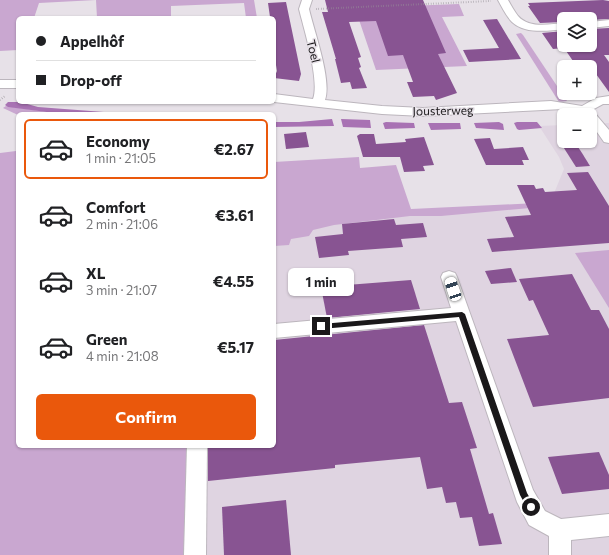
<!DOCTYPE html>
<meta charset="utf-8">
<style>
:root{--surface:#fff;--page:#f2f2f2;--text:#202124;--muted:#757577;--line:#e0e0e0;--accent:#ea580c}
body{margin:0;font-family:Commissioner,sans-serif;background:var(--page);color:var(--text);height:100vh;display:flex;flex-direction:column;font-size:15px;white-space:nowrap}
*{box-sizing:border-box;margin:0}
p{font-size:13px;color:var(--muted)}
.icon{flex:none;width:22px;height:22px;fill:none;stroke:currentColor;stroke-width:2;stroke-linecap:round;stroke-linejoin:round}
.map{position:relative;flex:1;overflow:hidden}
.drawer{position:absolute;left:16px;top:112px;width:260px;height:336px;display:flex;flex-direction:column;background:var(--surface);border-radius:6px;box-shadow:0 1px 3px #0004}
.drawer>*{flex:none}
.top-card{position:absolute;left:16px;top:16px;width:260px;height:88px;border-radius:6px;box-shadow:0 1px 3px #0004;display:grid;align-content:center;height:88px;padding:0 20px;background:var(--surface)}
.fabs{position:absolute;left:557px;top:12px;display:grid;gap:8px}
.fabs a{display:grid;place-items:center;width:40px;height:40px;border-radius:6px;background:var(--surface);box-shadow:0 1px 3px #0004;font-size:20px}
.end{position:absolute;width:18px;height:18px;margin:-9px;border:5px solid #1a181a;background:#fff;box-shadow:0 0 0 2px #fff}
.from{border-radius:50%}
.bubble{position:absolute;height:28px;border-radius:6px;background:var(--surface);box-shadow:0 1px 3px #0004;font-size:13px;font-weight:700;line-height:28px;text-align:center}
.car{position:absolute;width:12px;height:24px;margin:-12px -6px;border-radius:5px;box-shadow:0 0 3px 1px #0007;background:linear-gradient(#fff 24%,#345 0 40%,#fff 0 76%,#345 0 86%,#fff 0)}
.top-card b{display:flex;align-items:center;gap:14px;height:38px;font-size:15px}
.top-card b+b{border-top:1px solid var(--line)}
.top-card i{width:10px;height:10px;background:var(--text)}
ul{padding:7px 0 0;list-style:none}
li{display:flex;align-items:center;gap:12px;height:60px;margin:0 8px 6px;padding:0 12px;border:2px solid transparent;border-radius:6px}
li div{flex:1}
li b{display:block;font-size:15px}
li em{font-style:normal;font-weight:700}
li.current{border-color:var(--accent)}
li>.icon{width:36px;height:36px;stroke-width:1.5}
.button{display:flex;gap:8px;margin-top:auto;padding:8px 20px}
.button a{flex:1;height:46px;border-radius:6px;background:var(--accent);color:#fff;font-size:16px;font-weight:700;line-height:46px;text-align:center}
.map>svg:first-child{display:block}
</style>
<div class="map">
<svg width="609" height="555" viewBox="0 0 609 555">
<rect width="100%" height="100%" fill="#e7e1e8"/>
<path fill="#dfd4e1" d="M609 123V555H165L167 446H274V232L283 218 550 203 564 169 559 157 539 126 564 125V141H590V124Z"/>
<g fill="#c9a7d0">
<path d="M0 0H254L257 18H246L244 3 171 6V18H97L96 0 39 3 34 18H18V50L0 51Z"/>
<path d="M459 4 464 16 442 17 467 66 376 70 355 8Z"/>
<path d="M521 33 523 35 567 101 559 102 516 34Z"/>
<path d="M6 106 62 114 18 115 3 108Z"/>
<path d="M18 146V446H187V555H0V153L16 151Z"/>
<path d="M359 157 360 168 396 165 411 209 537 203 530 208 441 216H410L334 225 313 230 309 236 291 239 289 245 274 246V162Z"/>
<path d="M609 250V308L575 253Z"/>
</g>
<g fill="#a872b3">
<path d="M8 102H20L38 107 117 113 62 114 8 107 5 105Z"/>
<path d="M332 119 334 126 274 127V122H299Z"/>
<path d="M341 119 370 120 371 128 343 127Z"/>
<path d="M386 122 414 123 415 128 385 129 383 123Z"/>
<path d="M499 122 503 124 504 130 476 128 474 123Z"/>
<path d="M517 122H537L542 128 519 130 517 129 514 123Z"/>
<path d="M428 123H460L461 129 431 130Z"/>
</g>
<g fill="#885492">
<path d="M325 0H423L446 53 438 54 457 93 436 100 434 96 413 97 407 82H413L403 55 388 56 376 21 349 22 361 57 358 58 361 67 359 68 367 88 352 89 350 82 341 83 335 59H336L322 12H328Z"/>
<path d="M603 0 609 1V19L590 20V15L564 17V22L540 23 528 6H530L528 3Z"/>
<path d="M286 2 301 74 299 81 274 78 277 71 274 53V17H270L268 3Z"/>
<path d="M497 19 521 59 469 62 463 50 499 48 483 20Z"/>
<path d="M609 28V55H604L609 62V92L596 74 590 75V67H582L577 61H573L564 48 553 49 542 33 564 31V45H590V29Z"/>
<path d="M306 132 309 147 286 149 284 134Z"/>
<path d="M360 134H374L376 144 406 142 405 139 424 137 434 165 423 166 425 171 404 172 400 157H363L357 136Z"/>
<path d="M490 138 494 149 523 147 529 160H522L524 165H486L474 139Z"/>
<path d="M576 144 582 153 590 166 576 167 562 145Z"/>
<path d="M588 172 609 206V243L492 252 487 239 514 237 505 217 531 215 517 185H534L536 189 543 188 545 192 577 190 567 173Z"/>
<path d="M394 219 396 225 423 223 427 237 401 239 403 247 348 251 349 255 319 258 315 237 343 234 342 224Z"/>
<path d="M511 268 517 282 491 284 485 271Z"/>
<path d="M572 274 591 310H599L609 329V398L533 407 507 339 549 335 533 300 529 301 519 279Z"/>
<path d="M411 280 420 309 327 318 321 287Z"/>
<path d="M424 325 449 403 462 402 477 448 470 449 489 514 493 513 502 544 479 546 472 517 460 518 456 502 446 503 442 487 427 489 420 457 335 465V468L208 481V446H274V340Z"/>
<path d="M599 452 609 475V489L562 494 548 457Z"/>
<path d="M286 500 291 555H224L222 507Z"/>
</g>
<g fill="none" stroke-linecap="round" stroke-linejoin="round">
<defs>
<g id="minor">
<path d="M302 0H312L309 9C314 31 332 80 325 100L382 106 423 108 551 101 582 106 596 98 609 96V104H603L592 110 609 130V143L604 142 590 122V115C581 115 572 111 563 109L423 116 382 114 274 102V94L313 99C320 81 304 29 299 9Z"/>
<path d="M498 0H508C511 5 514 11 518 16 529 29 550 24 564 23V29C548 31 524 34 512 22 506 16 502 7 498 0Z"/>
<path d="M609 20V26L590 28V22Z"/>
<rect x="0" y="80" width="18" height="8"/>
<path d="M449 271 455 273 457 277 533 490 545 511 561 519 609 514V536L571 540V555H549V536L529 525 517 502 456 321 274 338V324L451 308 441 277 443 273Z"/>
<path d="M187 446H207L206 555H184Z"/>
</g>
</defs>
<use href="#minor" stroke="#bcb6bd" stroke-width="2"/>
<g stroke="#969297" stroke-width="2" stroke-dasharray="0.5 2" stroke-linecap="butt">
<path d="M316 9 491 1"/>
<path d="M0 100 5 96"/>
</g>
<use href="#minor" fill="#fff" fill-rule="evenodd"/>
</g>
<path fill="#1a181a" d="M462 312 465 314 527 493 535 507 534 510 531 511 528 510 520 495 459 317 321 329 318 326 321 324Z"/>
<g text-anchor="middle" dominant-baseline="central" stroke-width="3" stroke-linejoin="round" paint-order="stroke">
<g font-size="12" fill="#1a181a" stroke="#e7e1e8">
<text transform="translate(314 51) rotate(76)">Toel</text>
<text transform="translate(443 110) rotate(-1)">Jousterweg</text>
</g>
</g>
</svg>
<div class="fabs">
<a><svg class="icon" aria-label="layers" viewBox="0 0 24 24"><path d="M12 4l9 5-9 5-9-5zM3 14l9 5 9-5"/></svg></a>
<a>+</a>
<a>−</a>
</div>
<i class="end from" style="left:531px;top:507px"></i>
<i class="end" style="left:321px;top:326px"></i>
<div class="bubble" style="left:288px;top:268px;width:66px">1 min</div>
<i class="car" style="left:453px;top:289px;rotate:341deg"></i>
<div class="top-card">
<b><i class="from"></i>Appelhôf</b>
<b><i></i>Drop-off</b>
</div>
<section class="drawer">
<ul>
<li class="current"><svg class="icon" aria-label="car" viewBox="0 0 24 24"><path d="M5 17H2v-5l4-1 3-4h7l3 4 3 1v5h-3M9 17h6M6 11h13"/><circle cx="7" cy="17" r="2"/><circle cx="17" cy="17" r="2"/></svg><div><b>Economy</b><p>1 min · 21:05</p></div><em>€2.67</em></li>
<li><svg class="icon" aria-label="car" viewBox="0 0 24 24"><path d="M5 17H2v-5l4-1 3-4h7l3 4 3 1v5h-3M9 17h6M6 11h13"/><circle cx="7" cy="17" r="2"/><circle cx="17" cy="17" r="2"/></svg><div><b>Comfort</b><p>2 min · 21:06</p></div><em>€3.61</em></li>
<li><svg class="icon" aria-label="car" viewBox="0 0 24 24"><path d="M5 17H2v-5l4-1 3-4h7l3 4 3 1v5h-3M9 17h6M6 11h13"/><circle cx="7" cy="17" r="2"/><circle cx="17" cy="17" r="2"/></svg><div><b>XL</b><p>3 min · 21:07</p></div><em>€4.55</em></li>
<li><svg class="icon" aria-label="car" viewBox="0 0 24 24"><path d="M5 17H2v-5l4-1 3-4h7l3 4 3 1v5h-3M9 17h6M6 11h13"/><circle cx="7" cy="17" r="2"/><circle cx="17" cy="17" r="2"/></svg><div><b>Green</b><p>4 min · 21:08</p></div><em>€5.17</em></li>
</ul>
<div class="button"><a>Confirm</a></div>
</section>
</div>
